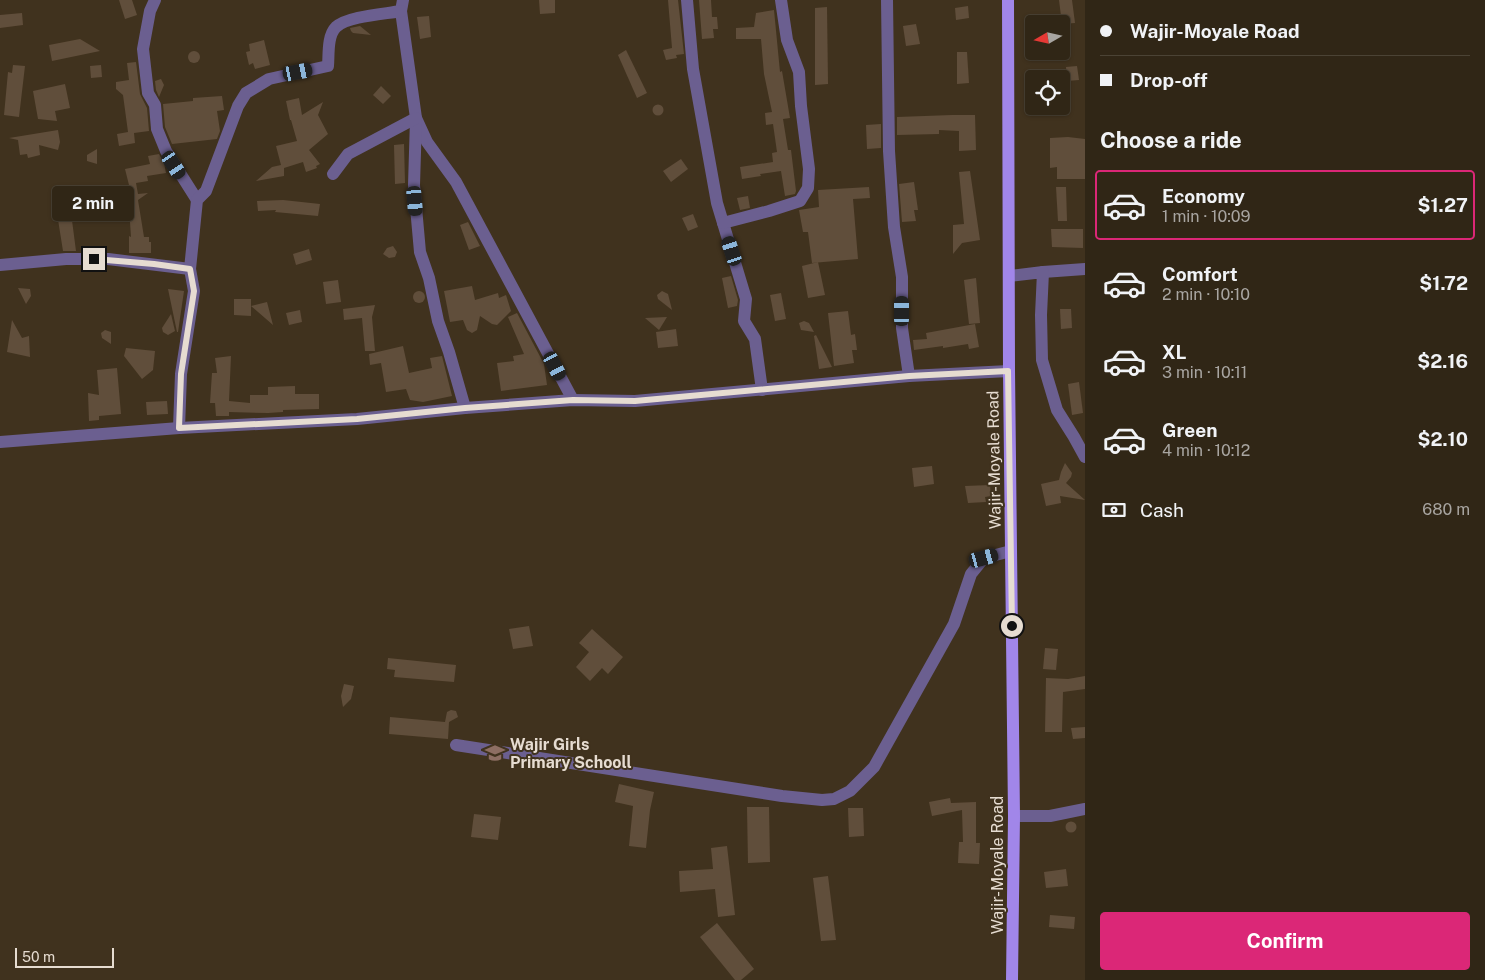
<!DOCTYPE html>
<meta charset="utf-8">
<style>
:root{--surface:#302616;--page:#382e1f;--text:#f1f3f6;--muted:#a8a5a1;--line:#4b4335;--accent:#db2777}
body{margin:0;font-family:"Public Sans",sans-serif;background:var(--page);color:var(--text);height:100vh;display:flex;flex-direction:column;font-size:19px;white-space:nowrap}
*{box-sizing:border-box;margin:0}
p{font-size:16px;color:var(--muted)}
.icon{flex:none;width:28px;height:28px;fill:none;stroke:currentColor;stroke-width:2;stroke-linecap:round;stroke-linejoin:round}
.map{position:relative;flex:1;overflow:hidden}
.side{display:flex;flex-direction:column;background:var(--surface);width:400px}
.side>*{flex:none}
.guide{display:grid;align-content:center;height:110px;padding:0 15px;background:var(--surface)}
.needle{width:32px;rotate:261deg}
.buttons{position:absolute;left:1025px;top:15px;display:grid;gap:10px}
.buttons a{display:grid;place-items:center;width:45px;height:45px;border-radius:5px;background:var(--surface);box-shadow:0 1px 4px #0004,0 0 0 1px var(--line);font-size:25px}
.scale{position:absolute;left:15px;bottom:12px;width:99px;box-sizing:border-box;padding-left:5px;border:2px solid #e6dcd1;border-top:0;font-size:14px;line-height:18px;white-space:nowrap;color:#e6dcd1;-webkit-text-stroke:4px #40321e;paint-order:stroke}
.end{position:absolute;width:22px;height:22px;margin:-11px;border:6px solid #e6dcd1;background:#111;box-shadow:0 0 0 2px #111}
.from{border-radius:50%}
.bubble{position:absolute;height:35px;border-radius:5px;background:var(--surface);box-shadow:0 1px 4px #0004,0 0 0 1px var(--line);font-size:16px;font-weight:700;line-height:35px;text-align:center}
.car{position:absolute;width:15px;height:30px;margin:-15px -8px;border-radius:6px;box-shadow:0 0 4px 1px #0007;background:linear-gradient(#222 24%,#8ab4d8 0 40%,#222 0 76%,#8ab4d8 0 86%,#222 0)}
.guide b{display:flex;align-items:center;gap:18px;height:48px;font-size:19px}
.guide b+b{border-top:1px solid var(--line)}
.guide i{width:12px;height:12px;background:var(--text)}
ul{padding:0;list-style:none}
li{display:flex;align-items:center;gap:15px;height:70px;margin:0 10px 8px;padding:0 5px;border:2px solid transparent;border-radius:5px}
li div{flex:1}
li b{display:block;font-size:19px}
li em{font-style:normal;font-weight:700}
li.current{border-color:var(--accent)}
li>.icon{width:45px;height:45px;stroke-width:1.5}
h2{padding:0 15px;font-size:22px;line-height:60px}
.pay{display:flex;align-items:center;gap:12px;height:55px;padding:0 15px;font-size:19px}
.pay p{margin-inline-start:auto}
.primary-button{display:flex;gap:10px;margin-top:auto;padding:10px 15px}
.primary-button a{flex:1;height:58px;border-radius:5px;background:var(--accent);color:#fff;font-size:20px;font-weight:700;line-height:58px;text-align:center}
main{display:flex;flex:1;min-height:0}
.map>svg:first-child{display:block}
</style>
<main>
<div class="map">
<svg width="1085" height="980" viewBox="0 0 1085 980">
<rect width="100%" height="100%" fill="#40321e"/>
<g fill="#604e3b">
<path d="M119 0H132L137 15 125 19Z"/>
<path d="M539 0H555V13L540 14Z"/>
<path d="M668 0H678L684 54 676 55 677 58 666 60 663 50 672 48Z"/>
<path d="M699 0H711L712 17H717L718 29H713L714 38 702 39Z"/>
<path d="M1059 0H1072L1075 23 1062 24Z"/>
<path d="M968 6 969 18 956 20 955 8Z"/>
<path d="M827 7 828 84 815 85V8Z"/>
<path d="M774 10 780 72 782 71 790 118 783 119 788 150H791L796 191 795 194 785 196 781 171 760 174 761 176 742 179 740 167 773 162 772 153 777 152 773 124 766 125 765 113 772 112 764 74 761 39H736V28L754 27 756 13Z"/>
<path d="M22 13 23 25 0 28V15Z"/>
<path d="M429 16 431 37 420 39 417 17Z"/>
<path d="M916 24 920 44 906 46 903 26Z"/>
<path d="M360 26 371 35 353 33 351 31 350 28Z"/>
<path d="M80 39 100 51 52 61 49 45Z"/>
<path d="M264 40 270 65 255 69 253 63 249 65 246 52 250 51 249 44Z"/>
<path d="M626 50 647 93 637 98 618 55Z"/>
<circle cx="194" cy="57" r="6"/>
<path d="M957 52H967L969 83 957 84Z"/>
<path d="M136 62 140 94 147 108 149 131 134 133 135 143 119 146 117 134 128 132 123 95 116 89V82L129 80 127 63Z"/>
<path d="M13 65 25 66 19 117 4 115 8 72 12 73Z"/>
<path d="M101 65 102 77 91 78 90 66Z"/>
<path d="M1077 66 1079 80 1067 81 1066 67Z"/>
<path d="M161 79 164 85 159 97 156 90 155 81Z"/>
<path d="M65 84 70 108 55 111 57 121 38 119 33 91Z"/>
<path d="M381 86 391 96 383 104 373 95Z"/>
<path d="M222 96 224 110 217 111 220 131 217 139 172 144 165 127 163 104 193 101V98Z"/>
<path d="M299 98 302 115 323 102 318 115 328 134 309 150 320 164 316 166 317 168 306 172 303 162 284 168V176L256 181 272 167 281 165 276 146 297 141 291 120H290L286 101Z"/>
<circle cx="658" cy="110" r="5.5"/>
<path d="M952 115H975L976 150 959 151V131L939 130V134L897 135V117Z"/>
<path d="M881 124V148L867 149 866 125Z"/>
<path d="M58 130 60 142 58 150 39 145 40 155 28 158 27 154 20 155 18 140 9 138Z"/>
<path d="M1068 137 1085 139V179H1057V167L1050 168V138Z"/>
<path d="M404 144 405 183 395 184 394 145Z"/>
<path d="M97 149V164L87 161V155Z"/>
<path d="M159 154 164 163 166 173 147 176 148 181 136 183 138 194 148 193 138 200 144 237H149V242H151V253H129V236L131 237 129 207 110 220V202L113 198 129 196V185L125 169 150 164 148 156Z"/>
<path d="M681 159 688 169 671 182 663 171Z"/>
<path d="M970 171 980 240 962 243 953 254V225L964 224 959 172Z"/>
<path d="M914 182 918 210H914L916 221 902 222 899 184Z"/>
<path d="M869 187 870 198 853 199 858 259 812 263 808 232H803L799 210 819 207 818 190Z"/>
<path d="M1056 187H1066L1067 221H1058Z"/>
<path d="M87 190 89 203 70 205 76 251H63L56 207H60L58 194Z"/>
<path d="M748 196 750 208 740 210 737 198Z"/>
<path d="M283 200 320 204 318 216 275 212 276 210 258 211 257 201Z"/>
<path d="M693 214 698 227 688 231 682 218Z"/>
<path d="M468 222 480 246 469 250 460 225Z"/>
<path d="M1051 229H1083V248L1052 247Z"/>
<path d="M393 246 397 252 395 257 389 258 383 254 387 248Z"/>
<path d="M309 249 312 260 296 265 293 254Z"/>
<path d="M818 262 825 295 808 298 802 266Z"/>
<path d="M731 276 738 300 737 306 728 308 722 278Z"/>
<path d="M976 278 980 323 969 324 964 280Z"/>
<path d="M338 280 341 302 326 304 323 282Z"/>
<path d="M472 286 475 300 498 293 499 298 506 295 511 311 497 325 492 324 480 316 477 330 472 333 467 330 463 320 450 322 444 291Z"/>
<path d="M18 288 30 289 31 296 26 304Z"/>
<path d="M168 289 184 291 178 332H177Z"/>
<path d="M662 291 668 294 672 310 658 299 657 295Z"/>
<circle cx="419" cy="297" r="6"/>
<path d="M781 293 786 319 775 321 770 295Z"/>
<path d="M234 299H251V306L267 302 273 325 251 306V316L234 315Z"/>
<path d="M375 305 372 317 375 351H365L362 318 344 320 343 309Z"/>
<path d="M1060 309H1071L1072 328 1061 329Z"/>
<path d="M300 310 302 322 289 325 286 313Z"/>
<path d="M848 311 851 335 855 334 857 350H852L854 363 834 366 828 313Z"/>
<path d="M517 313 544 364 547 385 501 391 497 363 514 361 513 356 524 354 508 317Z"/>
<path d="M171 314 175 331 168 335 163 332 162 328Z"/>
<path d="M667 317 659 330 645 318Z"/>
<path d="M12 320 22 338 29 336 30 357 7 352Z"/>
<path d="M804 321 809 323 814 332 801 330 799 323Z"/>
<path d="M975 324 979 347 969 349 968 344 943 348V346L914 350 913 340 927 339 926 333Z"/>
<path d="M676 329 678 346 658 348 656 332Z"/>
<path d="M105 330 111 332V344L102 338 101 333Z"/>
<path d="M816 335 832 367 819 369 814 336Z"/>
<path d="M403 346 409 373 432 368 430 358 442 356 452 396 423 402 410 400 406 389 386 392 381 363 370 365 369 354Z"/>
<path d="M126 348 155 351 153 370 142 379 124 356Z"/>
<path d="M231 356 229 401 250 403V395H268V387L295 386V394H319V409L283 410V412L268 413 229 412V416H216L215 403H210L212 373H217L215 358Z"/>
<path d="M117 368 121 414 99 416V420L89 421 88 393 99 395 97 370Z"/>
<path d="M1079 382 1083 413 1072 415 1068 384Z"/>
<path d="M167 401 168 414 147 415 146 402Z"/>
<path d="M1065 463 1072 473 1071 477 1066 483 1085 500 1060 496 1061 503 1046 506 1041 484 1059 480 1061 472Z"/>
<path d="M932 466 934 484 914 487 912 468Z"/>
<path d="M990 485 991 496 985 497 986 502 968 503 965 486Z"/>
<path d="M529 626 533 646 513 649 509 629Z"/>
<path d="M592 629 623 657 608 674 602 668 590 681 576 667 589 652 579 643Z"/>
<path d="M1045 648 1058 649 1056 670 1043 669Z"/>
<path d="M388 658 456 665 454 682 394 677 395 670 387 669Z"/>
<path d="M1085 676V689L1063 692 1062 732H1045L1046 678 1068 679Z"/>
<path d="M344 684 354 686 351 699 343 707 341 696Z"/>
<path d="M451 710 456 711 458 717 449 722 448 739 389 734 390 717 445 722 447 712Z"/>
<path d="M1085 727V738L1073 739 1071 728Z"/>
<path d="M619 784 654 792 650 810 646 848 629 846 633 806 615 802Z"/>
<path d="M950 798 951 803 976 802V843H980L979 864 958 863 959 842H963L962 810 932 816 929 802Z"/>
<path d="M747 807H769L770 862 748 863Z"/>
<path d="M848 808H863L864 836 849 837Z"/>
<path d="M474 814 501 817 498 840 471 837Z"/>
<circle cx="1071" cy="827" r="5.5"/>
<path d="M727 846 735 915 718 917 715 889 680 892 679 871 713 869 711 848Z"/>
<path d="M1066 869 1068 886 1046 888 1044 872Z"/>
<path d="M828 876 836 940 821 941 813 878Z"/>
<path d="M1050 915 1075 917 1074 929 1049 927Z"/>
<path d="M717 923 754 969 741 980H735L700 937Z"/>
</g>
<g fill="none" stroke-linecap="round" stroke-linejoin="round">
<g stroke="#6b5f90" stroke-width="12">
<path d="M155 0 150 11 143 49 148 93 155 105 157 129 166 151 197 200"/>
<path d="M403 0 401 11 416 118 427 142 456 182 573 400"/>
<path d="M687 0 693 69 717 203 746 299 744 321 755 339 762 390"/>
<path d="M887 0 889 151 894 227 902 277V328L909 376"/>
<path d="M416 119 414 185 420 252 429 278 438 321 449 352 465 408"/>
<path d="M333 174 348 154 416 118"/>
<path d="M723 223 769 211 800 201 808 188 809 169 801 106 799 72 787 40 781 0"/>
<path d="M0 265 66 259H108L190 269"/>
<path d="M1043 272 1085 269"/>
<path d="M1009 276 1043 272 1041 315 1042 360 1057 410 1074 437 1085 457"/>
<path d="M179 428 181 374 194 291 190 269 197 200 206 191 238 106 246 93 269 79 328 66C329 55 327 36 336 27 348 16 385 14 401 11"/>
<path d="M0 442 179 428 357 419 465 408 573 400 635 401 909 376 1009 371"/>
<path d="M456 745 782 796 822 800 834 799 850 791 874 767 954 624 971 574 984 558 1011 551"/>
<path d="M1014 816H1050L1085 809"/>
</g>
<path stroke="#a186e9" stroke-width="12" d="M1008 0 1009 371 1014 816 1012 980"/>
</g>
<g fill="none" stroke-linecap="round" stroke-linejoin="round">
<path stroke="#e6dcd1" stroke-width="6" d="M94 259 154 264 190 269 194 291 181 374 179 428 357 419 465 408 573 400 635 401 909 376 1008 371 1012 626"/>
</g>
<defs>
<symbol id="school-bare" viewBox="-9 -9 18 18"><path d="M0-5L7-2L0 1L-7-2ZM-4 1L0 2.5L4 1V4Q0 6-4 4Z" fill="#8d6e63" stroke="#40321e" stroke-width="2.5" paint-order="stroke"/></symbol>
</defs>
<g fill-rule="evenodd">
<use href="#school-bare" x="481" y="739" width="28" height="28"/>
</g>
<g text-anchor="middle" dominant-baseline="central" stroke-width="4" stroke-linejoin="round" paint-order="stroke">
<g font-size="16" fill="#e6dcd1" stroke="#40321e">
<text transform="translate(994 460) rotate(-91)">Wajir-Moyale Road</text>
<text transform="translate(997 865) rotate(-90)">Wajir-Moyale Road</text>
</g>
<g font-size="16" font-weight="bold" fill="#e6dcd1" stroke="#40321e" text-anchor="start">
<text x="510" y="744">Wajir Girls<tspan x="510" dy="18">Primary Schooll</tspan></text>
</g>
</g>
</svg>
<div class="buttons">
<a><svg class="needle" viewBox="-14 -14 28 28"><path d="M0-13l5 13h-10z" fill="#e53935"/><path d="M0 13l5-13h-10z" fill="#a8a5a1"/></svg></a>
<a><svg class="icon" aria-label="locate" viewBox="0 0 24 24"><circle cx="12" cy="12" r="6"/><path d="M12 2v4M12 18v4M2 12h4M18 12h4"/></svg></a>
</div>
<div class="scale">50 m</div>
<i class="end from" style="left:1012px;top:626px"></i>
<i class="end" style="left:94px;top:259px"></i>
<div class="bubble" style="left:52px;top:186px;width:82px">2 min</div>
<i class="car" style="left:298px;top:72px;rotate:79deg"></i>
<i class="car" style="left:174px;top:165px;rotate:147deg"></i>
<i class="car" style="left:415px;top:201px;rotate:175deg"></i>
<i class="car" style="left:732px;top:251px;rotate:342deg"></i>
<i class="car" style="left:902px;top:311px;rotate:0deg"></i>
<i class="car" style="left:555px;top:366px;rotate:152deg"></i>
<i class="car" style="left:984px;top:558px;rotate:75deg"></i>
</div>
<section class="side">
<div class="guide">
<b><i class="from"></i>Wajir-Moyale Road</b>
<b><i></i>Drop-off</b>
</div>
<h2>Choose a ride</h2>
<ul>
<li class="current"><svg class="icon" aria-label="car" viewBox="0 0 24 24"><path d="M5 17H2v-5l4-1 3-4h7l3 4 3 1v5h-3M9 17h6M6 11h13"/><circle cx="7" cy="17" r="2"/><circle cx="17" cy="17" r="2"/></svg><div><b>Economy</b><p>1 min · 10:09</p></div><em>$1.27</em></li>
<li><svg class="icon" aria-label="car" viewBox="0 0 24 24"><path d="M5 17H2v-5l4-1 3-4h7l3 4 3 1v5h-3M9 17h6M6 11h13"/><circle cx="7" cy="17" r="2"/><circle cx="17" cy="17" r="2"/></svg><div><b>Comfort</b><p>2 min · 10:10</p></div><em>$1.72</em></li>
<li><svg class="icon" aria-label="car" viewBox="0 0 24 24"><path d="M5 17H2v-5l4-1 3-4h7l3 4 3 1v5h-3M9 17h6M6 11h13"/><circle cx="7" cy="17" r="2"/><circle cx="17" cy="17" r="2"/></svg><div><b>XL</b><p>3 min · 10:11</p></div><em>$2.16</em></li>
<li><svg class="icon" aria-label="car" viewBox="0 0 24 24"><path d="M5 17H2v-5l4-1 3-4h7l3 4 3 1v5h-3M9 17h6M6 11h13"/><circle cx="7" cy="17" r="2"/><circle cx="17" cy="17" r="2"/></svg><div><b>Green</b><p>4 min · 10:12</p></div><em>$2.10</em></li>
</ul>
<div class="pay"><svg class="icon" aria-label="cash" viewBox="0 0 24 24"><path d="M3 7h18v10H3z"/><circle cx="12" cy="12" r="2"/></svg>Cash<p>680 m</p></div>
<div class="primary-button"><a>Confirm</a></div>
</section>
</main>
